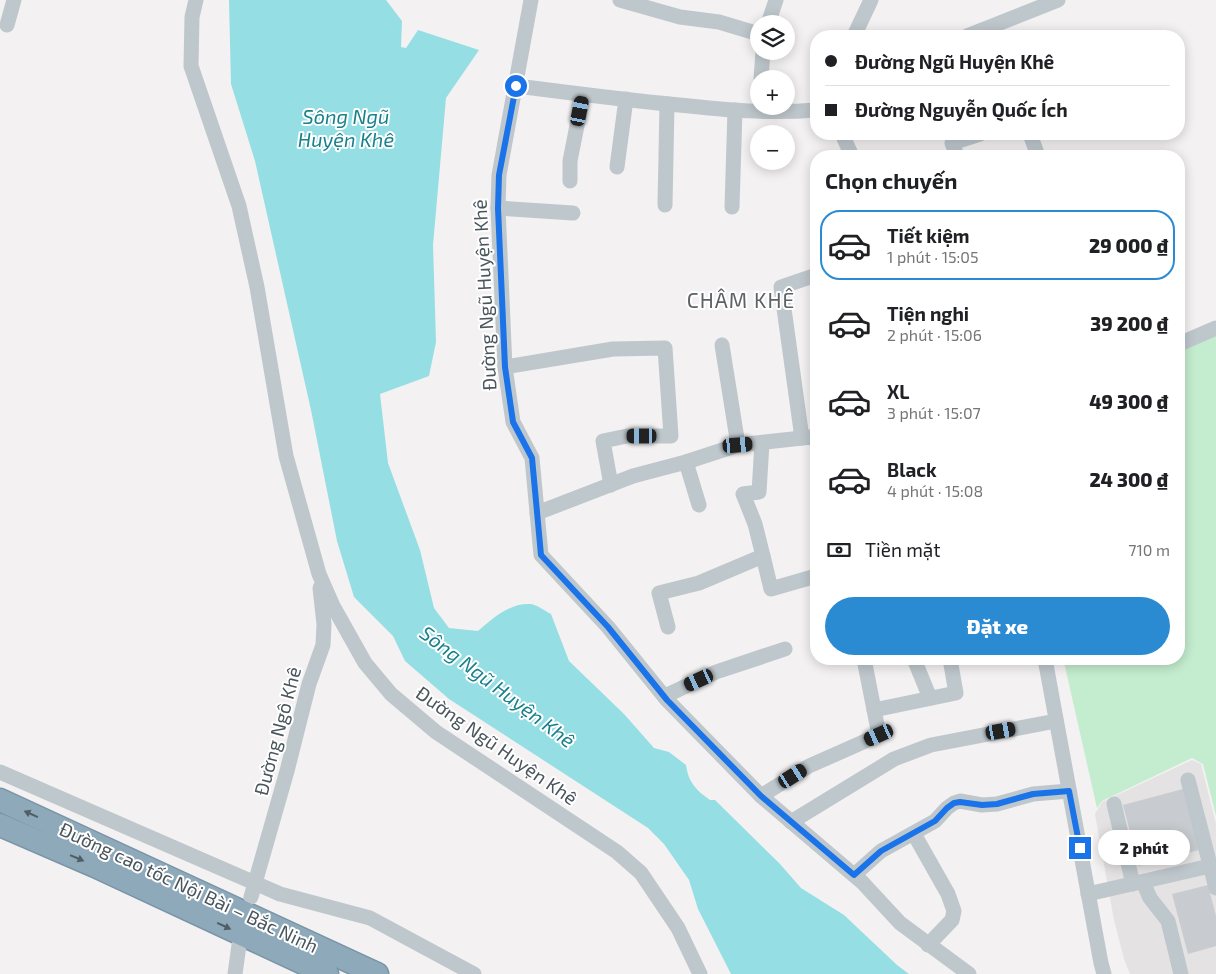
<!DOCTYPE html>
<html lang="vi">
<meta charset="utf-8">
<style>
:root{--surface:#fff;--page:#f6f6f6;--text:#202124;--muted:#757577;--line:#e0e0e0;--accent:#2a8bd3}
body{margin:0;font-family:"Exo 2",sans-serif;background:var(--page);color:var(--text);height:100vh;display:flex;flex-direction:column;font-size:19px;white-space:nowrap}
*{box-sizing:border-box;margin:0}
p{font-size:16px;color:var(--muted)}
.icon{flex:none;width:28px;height:28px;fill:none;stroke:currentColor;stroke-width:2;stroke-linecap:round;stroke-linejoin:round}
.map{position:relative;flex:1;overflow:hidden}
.sheet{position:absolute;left:810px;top:150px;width:375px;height:515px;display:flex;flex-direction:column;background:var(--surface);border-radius:20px;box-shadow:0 2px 12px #0003}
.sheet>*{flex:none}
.hud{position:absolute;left:810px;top:30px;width:375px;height:110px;border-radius:20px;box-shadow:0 2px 12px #0003;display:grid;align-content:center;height:110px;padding:0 15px;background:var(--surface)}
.buttons{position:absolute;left:750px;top:15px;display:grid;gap:10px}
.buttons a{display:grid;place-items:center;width:45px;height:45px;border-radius:50%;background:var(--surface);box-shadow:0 2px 12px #0003;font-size:25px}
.end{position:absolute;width:22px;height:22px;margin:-11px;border:6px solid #1a73e8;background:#fff;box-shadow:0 0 0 2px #fff}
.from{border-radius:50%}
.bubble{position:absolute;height:35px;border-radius:18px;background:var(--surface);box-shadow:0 2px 12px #0003;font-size:16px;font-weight:800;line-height:35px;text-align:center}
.car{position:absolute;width:15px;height:30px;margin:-15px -8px;border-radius:6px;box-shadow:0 0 4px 1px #0007;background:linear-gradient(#222 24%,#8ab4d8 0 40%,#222 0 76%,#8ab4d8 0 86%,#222 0)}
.hud b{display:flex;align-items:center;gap:18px;height:48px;font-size:19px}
.hud b+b{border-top:1px solid var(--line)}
.hud i{width:12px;height:12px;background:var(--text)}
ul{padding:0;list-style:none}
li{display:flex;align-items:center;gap:15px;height:70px;margin:0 10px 8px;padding:0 5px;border:2px solid transparent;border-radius:20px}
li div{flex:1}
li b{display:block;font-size:19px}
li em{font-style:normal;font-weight:800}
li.on{border-color:var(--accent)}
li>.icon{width:45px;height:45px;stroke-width:1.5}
h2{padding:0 15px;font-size:22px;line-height:60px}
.pay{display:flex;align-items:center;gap:12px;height:55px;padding:0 15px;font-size:19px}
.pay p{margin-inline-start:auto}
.button{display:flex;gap:10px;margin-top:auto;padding:10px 15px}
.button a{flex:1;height:58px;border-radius:30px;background:var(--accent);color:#fff;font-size:20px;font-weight:800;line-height:58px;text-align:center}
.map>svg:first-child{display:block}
</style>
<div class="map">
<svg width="1216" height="974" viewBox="0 0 1216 974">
<rect width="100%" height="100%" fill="#f3f1f1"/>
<path fill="#e4e2e2" d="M1192 760 1201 764 1216 824V974H1130L1124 959 1114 920 1095 814 1102 802Z"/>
<path fill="#c4ecce" d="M1216 331V816L1203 764 1192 758 1102 801 1097 808 1064 662 1085 659H1179V541L1182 539 1179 530V348Z"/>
<path fill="#95dfe4" d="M229 0H386L402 21 401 47 406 48 418 30 479 50 446 98 433 245 436 342 429 376 380 394 388 463 420 550 434 608 449 628 478 631C492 619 509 603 530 604 536 604 545 611 551 614L569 661 624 714 654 748 669 752 686 765C688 782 697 791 710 800H715L780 864 801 888 844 915 897 965 909 974H731L698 909 689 880 664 844 648 828 449 699 405 661 393 636 354 597 337 541 311 410 255 161 231 84Z"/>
<g fill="#c8ccd0">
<path d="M1183 789 1199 850 1139 866 1123 805Z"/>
<path d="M1208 885 1216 916V946L1188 954 1172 894Z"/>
</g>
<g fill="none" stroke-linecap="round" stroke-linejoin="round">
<defs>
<g id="highway">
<path d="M0 800 377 974"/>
<path d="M0 825 95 866 327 974"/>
</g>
</defs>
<use href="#highway" stroke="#7894a6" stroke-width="25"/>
<g stroke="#bec7cc" stroke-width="15">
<path d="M196 0 192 17 191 66 239 206 257 287 286 456 319 574 333 606 365 663 391 694 436 732 617 852 641 873 678 928 700 974"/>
<path d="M531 0 499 175 498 208 505 367 513 422 532 458 541 555 608 627 667 700 761 796 862 882 900 923 969 974"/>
<path d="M620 0 680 17 719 22 759 34"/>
<path d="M768 24 776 0"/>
<path d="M7 25 14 0"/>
<path d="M854 36 871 0"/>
<path d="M967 36 1058 0"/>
<path d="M761 79 763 51"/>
<path d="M517 86C571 93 625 100 679 105 726 110 769 114 816 110"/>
<path d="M842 134 852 156"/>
<path d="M1030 134 1038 156"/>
<path d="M957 156 952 143 980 134"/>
<path d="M617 167 626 99"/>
<path d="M570 181V161L583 95"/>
<path d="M665 205 667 104"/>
<path d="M732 207 735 110"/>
<path d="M498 208 573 213"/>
<path d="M1179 344 1216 328"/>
<path d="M722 345 738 445"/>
<path d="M505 367 613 349 665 348 671 436H627L603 441 611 485"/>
<path d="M802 438 781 287 816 275"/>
<path d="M762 443 759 492 743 494 755 524 763 556"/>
<path d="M686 462 699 505"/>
<path d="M537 513 633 476 686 462 738 445 811 437 816 441"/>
<path d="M668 627 659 593 699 583 763 556 771 589 816 576"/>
<path d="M914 659 930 698"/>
<path d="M1045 659 1101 963 1104 974"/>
<path d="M665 696 716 672 785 649"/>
<path d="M874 710 956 693 950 659"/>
<path d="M0 772 280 894 370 918 474 974"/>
<path d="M1188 780 1216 888"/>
<path d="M761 796 809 766 879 735 864 659"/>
<path d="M1114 804 1133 884"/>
<path d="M791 822 894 759 931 745 1056 721"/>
<path d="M914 834 948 894 954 911 952 920 928 945"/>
<path d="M854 875 881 851 935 821 947 808 954 803 960 801 982 805 997 804 1033 794 1069 791"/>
<path d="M1143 882 1150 898 1168 921 1181 974"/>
<path d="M1088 894 1210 866"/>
<path d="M251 897 287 771 309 684 323 645 324 624 320 588"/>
<path d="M235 974 239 945"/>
</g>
<use href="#highway" stroke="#8da9ba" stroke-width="22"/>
</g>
<defs><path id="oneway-solid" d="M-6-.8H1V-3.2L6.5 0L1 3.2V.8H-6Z" transform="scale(1.25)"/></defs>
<g fill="#515e65">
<use href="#oneway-solid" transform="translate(31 814) rotate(-156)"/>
<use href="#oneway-solid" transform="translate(77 858) rotate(23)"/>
<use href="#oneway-solid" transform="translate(224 926) rotate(25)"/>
</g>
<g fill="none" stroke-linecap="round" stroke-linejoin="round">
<path stroke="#1a73e8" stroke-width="6" d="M516 86 499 175 498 208 505 367 513 422 532 458 541 555 608 627 667 700 761 796 854 875 881 851 935 821 947 808 954 803 960 802 982 805 997 804 1033 794 1069 791 1080 848"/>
</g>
<g text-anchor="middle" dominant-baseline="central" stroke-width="4" stroke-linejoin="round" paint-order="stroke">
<g font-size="19" fill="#4a565c" stroke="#fff">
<text transform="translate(484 295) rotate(-93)">Đường Ngũ Huyện Khê</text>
<text transform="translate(277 731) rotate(-75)">Đường Ngô Khê</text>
<text transform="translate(497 745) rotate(35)">Đường Ngũ Huyện Khê</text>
<text transform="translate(189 887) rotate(25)">Đường cao tốc Nội Bài – Bắc Ninh</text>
</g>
<g font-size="20" font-style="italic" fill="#19818b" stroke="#fff">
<text x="346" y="116">Sông Ngũ<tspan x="346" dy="23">Huyện Khê</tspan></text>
<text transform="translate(498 686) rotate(37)">Sông Ngũ Huyện Khê</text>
</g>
<g font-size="21" letter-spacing="1" fill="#5e6265" stroke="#fff">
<text x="741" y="299">CHÂM KHÊ</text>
</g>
</g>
</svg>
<div class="buttons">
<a><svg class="icon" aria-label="layers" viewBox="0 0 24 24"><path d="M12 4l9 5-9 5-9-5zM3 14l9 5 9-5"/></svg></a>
<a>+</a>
<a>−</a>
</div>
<i class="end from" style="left:516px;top:86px"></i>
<i class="end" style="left:1080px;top:848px"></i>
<div class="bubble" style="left:1098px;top:830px;width:92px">2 phút</div>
<i class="car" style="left:580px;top:111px;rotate:11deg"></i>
<i class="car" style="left:642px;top:436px;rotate:270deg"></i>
<i class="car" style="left:738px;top:445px;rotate:85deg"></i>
<i class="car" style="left:699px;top:680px;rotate:245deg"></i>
<i class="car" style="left:1001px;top:731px;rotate:80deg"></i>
<i class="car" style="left:879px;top:735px;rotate:246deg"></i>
<i class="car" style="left:793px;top:776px;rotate:58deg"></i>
<div class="hud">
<b><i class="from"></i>Đường Ngũ Huyện Khê</b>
<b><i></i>Đường Nguyễn Quốc Ích</b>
</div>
<section class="sheet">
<h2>Chọn chuyến</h2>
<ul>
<li class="on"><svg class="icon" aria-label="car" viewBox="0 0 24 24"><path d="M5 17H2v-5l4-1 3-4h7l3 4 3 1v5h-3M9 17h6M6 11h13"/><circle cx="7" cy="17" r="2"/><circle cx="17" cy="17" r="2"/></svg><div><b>Tiết kiệm</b><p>1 phút · 15:05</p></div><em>29 000 ₫</em></li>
<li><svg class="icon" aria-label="car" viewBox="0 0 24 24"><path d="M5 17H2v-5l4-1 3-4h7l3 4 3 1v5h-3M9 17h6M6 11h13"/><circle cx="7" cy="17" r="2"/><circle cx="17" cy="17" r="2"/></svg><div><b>Tiện nghi</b><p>2 phút · 15:06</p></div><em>39 200 ₫</em></li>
<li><svg class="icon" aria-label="car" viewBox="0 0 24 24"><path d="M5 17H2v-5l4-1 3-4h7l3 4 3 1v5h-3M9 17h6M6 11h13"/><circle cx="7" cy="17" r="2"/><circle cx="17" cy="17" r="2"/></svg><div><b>XL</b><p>3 phút · 15:07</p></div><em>49 300 ₫</em></li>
<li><svg class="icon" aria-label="car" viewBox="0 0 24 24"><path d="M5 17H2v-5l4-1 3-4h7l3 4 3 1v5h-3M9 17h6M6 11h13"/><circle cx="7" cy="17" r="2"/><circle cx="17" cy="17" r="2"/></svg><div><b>Black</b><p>4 phút · 15:08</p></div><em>24 300 ₫</em></li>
</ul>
<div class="pay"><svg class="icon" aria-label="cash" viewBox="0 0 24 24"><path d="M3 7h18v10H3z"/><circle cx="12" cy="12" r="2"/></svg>Tiền mặt<p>710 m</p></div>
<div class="button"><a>Đặt xe</a></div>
</section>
</div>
